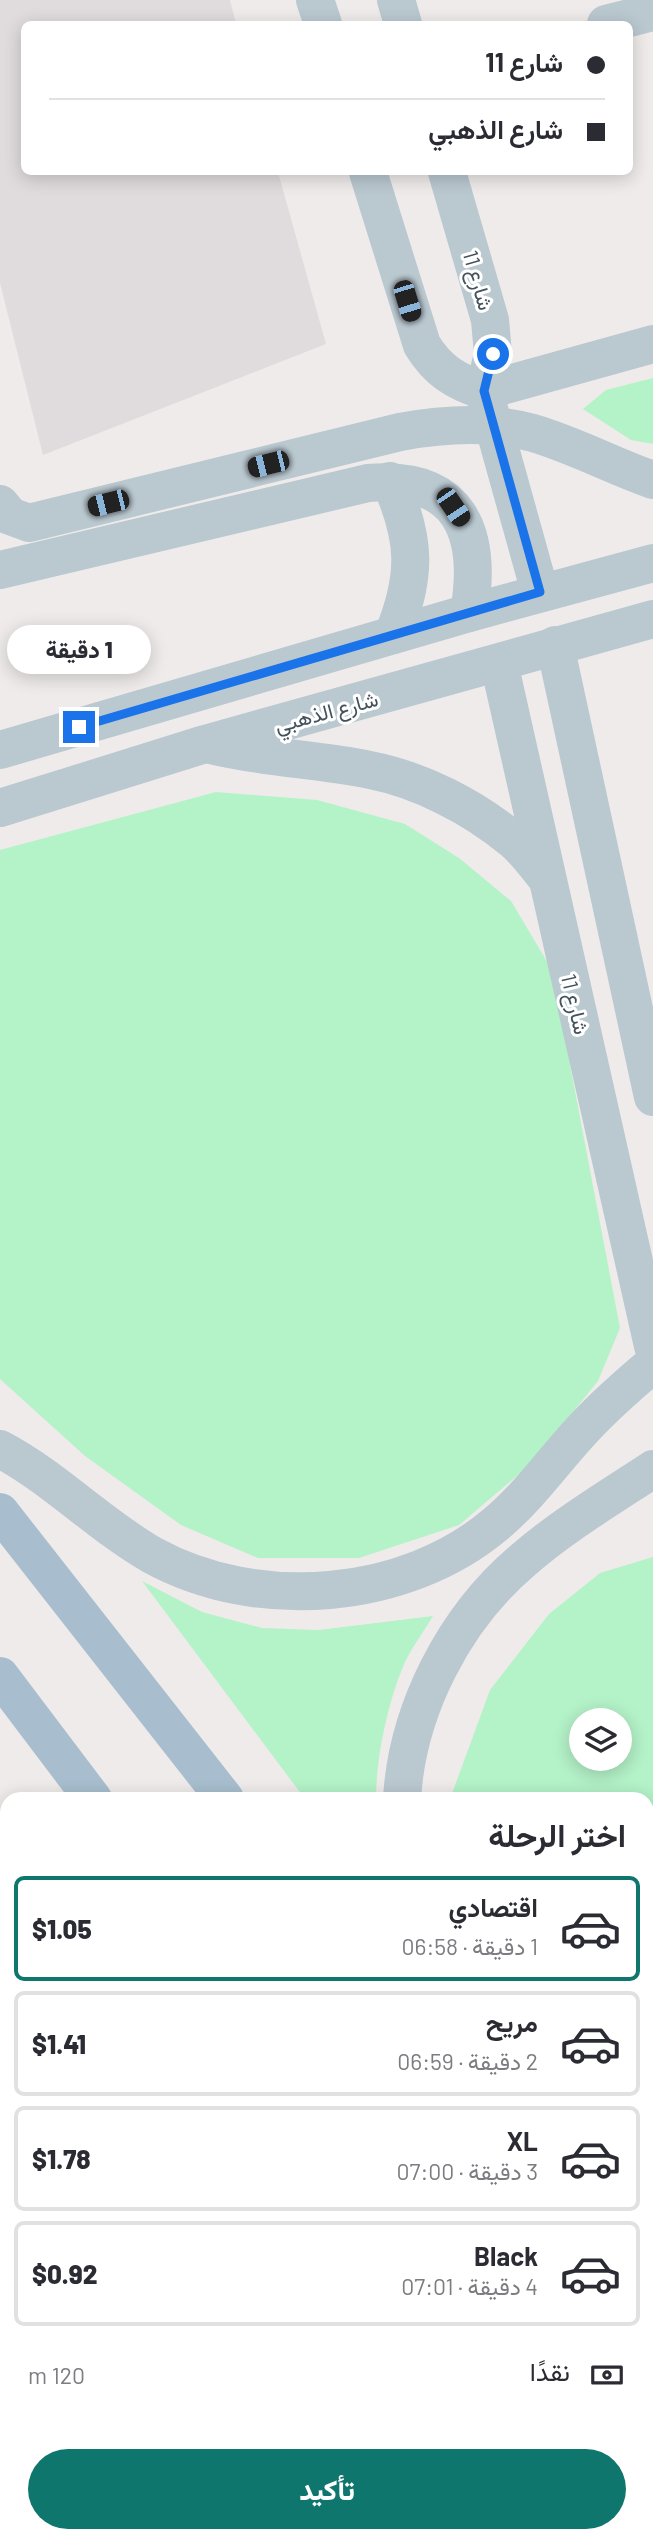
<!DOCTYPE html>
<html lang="ar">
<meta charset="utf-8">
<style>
:root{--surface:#fff;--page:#f2f2f3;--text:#2b2b33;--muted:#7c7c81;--line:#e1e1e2;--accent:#0f766e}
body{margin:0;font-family:Barlow,Vazirmatn,sans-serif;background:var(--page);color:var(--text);direction:rtl;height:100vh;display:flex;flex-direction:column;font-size:26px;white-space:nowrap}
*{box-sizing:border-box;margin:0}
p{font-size:23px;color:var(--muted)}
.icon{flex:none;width:38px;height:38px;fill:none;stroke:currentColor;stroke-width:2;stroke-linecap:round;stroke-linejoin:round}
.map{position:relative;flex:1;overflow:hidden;direction:ltr}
.details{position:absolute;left:0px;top:1792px;width:654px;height:751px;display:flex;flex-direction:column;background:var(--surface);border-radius:21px 21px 0 0;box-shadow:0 4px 18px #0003;direction:rtl}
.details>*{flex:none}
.hud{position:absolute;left:21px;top:21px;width:612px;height:154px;border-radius:10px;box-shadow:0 4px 18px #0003;direction:rtl;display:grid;align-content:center;height:154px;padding:0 28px;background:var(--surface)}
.fabs{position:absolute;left:569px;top:1708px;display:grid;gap:14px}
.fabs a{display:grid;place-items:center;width:63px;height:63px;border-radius:50%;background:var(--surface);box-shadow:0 4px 18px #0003;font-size:35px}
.end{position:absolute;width:32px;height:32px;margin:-16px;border:9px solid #1a73e8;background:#fff;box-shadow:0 0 0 4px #fff}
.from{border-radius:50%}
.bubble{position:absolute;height:49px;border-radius:24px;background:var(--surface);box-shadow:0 4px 18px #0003;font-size:23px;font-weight:800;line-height:49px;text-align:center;direction:rtl}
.car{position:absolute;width:21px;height:42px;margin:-21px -10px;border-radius:9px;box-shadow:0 0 5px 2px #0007;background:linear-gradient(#222 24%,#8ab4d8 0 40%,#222 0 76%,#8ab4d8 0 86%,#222 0)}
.hud b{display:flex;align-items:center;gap:24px;height:66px;font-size:26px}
.hud b+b{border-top:2px solid var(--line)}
.hud i{width:18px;height:18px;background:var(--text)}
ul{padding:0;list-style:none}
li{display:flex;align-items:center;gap:21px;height:105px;margin:0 14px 10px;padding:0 14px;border:4px solid var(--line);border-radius:10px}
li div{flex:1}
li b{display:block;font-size:26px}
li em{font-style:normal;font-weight:800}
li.selected{border-color:var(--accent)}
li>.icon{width:63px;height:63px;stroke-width:1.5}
h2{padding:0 28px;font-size:32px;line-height:84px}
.pay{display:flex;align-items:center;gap:18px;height:77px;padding:0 28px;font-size:26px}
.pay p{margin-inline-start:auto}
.action{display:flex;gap:14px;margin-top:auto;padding:14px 28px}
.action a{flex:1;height:80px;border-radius:42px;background:var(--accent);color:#fff;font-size:28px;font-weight:800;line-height:80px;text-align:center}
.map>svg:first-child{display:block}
</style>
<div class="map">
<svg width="653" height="2542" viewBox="0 0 653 2542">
<rect width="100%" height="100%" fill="#efebeb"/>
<path fill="#e0dcdd" d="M0 0H230L236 24H24V172H278L326 344 43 455 0 283Z"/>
<g fill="#b4f2c8" fill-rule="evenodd">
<path d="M653 378V444L631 440 583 409 606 390Z"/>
<path d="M216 792 317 800 405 824 459 858 511 901 552 970 620 1328 598 1381 531 1464 459 1525 359 1558H258L181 1525 85 1456 0 1379V850Z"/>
<path d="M653 1557V2225L648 2217V1799H450L490 1690 549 1614 600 1573ZM620 1720V1759H581V1720Z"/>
<path d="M142 1581 202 1612 262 1628 319 1630 433 1616C424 1631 413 1646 405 1662 388 1701 376 1757 376 1799H305Z"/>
</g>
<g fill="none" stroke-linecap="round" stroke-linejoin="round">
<g stroke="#bac8d0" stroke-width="38">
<path d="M315 0 323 24"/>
<path d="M396 0 403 24"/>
<path d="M606 24 653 12"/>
<path d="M368 172 422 345C438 371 455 381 484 391L653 344"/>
<path d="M447 172 490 320 493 354 484 391 540 592"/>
<path d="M390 481C416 539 417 576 393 635"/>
<path d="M0 504 10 516 29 523 400 432C444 424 490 421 533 433 574 445 613 466 653 480"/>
<path d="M0 570 368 483C460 475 483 532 469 613"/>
<path d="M555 645 653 1097"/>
<path d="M499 663 653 1346"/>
<path d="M211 745C263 758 317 759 370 770 421 780 473 807 513 840 525 850 535 864 545 876"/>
<path d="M0 750 469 613 653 563"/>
<path d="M0 808 205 744 653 619"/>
<path d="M0 1449C55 1478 98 1524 152 1555 257 1613 406 1601 497 1523 530 1495 554 1460 583 1429 605 1405 628 1385 653 1364"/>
<path d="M402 1799C407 1710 454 1619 522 1561 562 1526 609 1498 653 1469"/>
<path d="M0 2111 7 2109"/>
<path d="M0 2425 7 2423"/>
</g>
<g stroke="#a8bece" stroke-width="38">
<path d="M0 1512 225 1799"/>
<path d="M0 1676 93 1799"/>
<path d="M648 2358 653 2365"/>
<path d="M648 2531 653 2539"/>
</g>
</g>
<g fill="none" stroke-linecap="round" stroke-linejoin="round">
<path stroke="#1a73e8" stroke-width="9" d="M79 727 540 592 484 391 493 354"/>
</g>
<g text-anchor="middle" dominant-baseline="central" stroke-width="6" stroke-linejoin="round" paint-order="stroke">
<g font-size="21" fill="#42515a" stroke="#fff">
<text transform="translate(479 280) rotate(74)">شارع 11</text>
<text transform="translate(326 711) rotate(-15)">شارع الذهبي</text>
<text transform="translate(576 1004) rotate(77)">شارع 11</text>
</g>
</g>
</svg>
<div class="fabs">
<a><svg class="icon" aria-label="layers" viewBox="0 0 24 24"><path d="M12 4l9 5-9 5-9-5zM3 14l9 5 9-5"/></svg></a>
</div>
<i class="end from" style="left:493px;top:354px"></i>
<i class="end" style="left:79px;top:727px"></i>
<div class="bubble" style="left:7px;top:625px;width:144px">1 دقيقة</div>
<i class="car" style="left:407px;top:301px;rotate:163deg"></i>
<i class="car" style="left:268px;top:464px;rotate:256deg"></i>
<i class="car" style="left:108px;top:503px;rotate:256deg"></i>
<i class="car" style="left:453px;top:507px;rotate:146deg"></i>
<div class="hud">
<b><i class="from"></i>شارع 11</b>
<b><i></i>شارع الذهبي</b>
</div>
<section class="details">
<h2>اختر الرحلة</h2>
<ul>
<li class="selected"><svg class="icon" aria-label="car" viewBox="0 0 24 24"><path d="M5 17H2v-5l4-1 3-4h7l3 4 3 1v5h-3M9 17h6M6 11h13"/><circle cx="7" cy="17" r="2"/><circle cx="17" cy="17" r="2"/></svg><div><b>اقتصادي</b><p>1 دقيقة · 06:58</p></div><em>$1.05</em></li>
<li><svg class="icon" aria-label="car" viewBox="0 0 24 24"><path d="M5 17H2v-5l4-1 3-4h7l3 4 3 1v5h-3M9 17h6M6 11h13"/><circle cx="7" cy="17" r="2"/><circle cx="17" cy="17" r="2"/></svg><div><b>مريح</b><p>2 دقيقة · 06:59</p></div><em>$1.41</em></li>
<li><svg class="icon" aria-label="car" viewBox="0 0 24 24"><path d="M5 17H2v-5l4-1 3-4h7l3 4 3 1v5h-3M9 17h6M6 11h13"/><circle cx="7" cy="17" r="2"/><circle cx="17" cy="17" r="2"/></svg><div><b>XL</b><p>3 دقيقة · 07:00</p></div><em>$1.78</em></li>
<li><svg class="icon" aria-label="car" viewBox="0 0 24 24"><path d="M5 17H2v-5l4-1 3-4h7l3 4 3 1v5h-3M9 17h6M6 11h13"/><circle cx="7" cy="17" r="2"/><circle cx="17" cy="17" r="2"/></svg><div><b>Black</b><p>4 دقيقة · 07:01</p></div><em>$0.92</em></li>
</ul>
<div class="pay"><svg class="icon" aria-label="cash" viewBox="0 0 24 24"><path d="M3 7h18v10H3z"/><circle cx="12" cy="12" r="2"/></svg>نقدًا<p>120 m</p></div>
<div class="action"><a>تأكيد</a></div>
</section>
</div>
